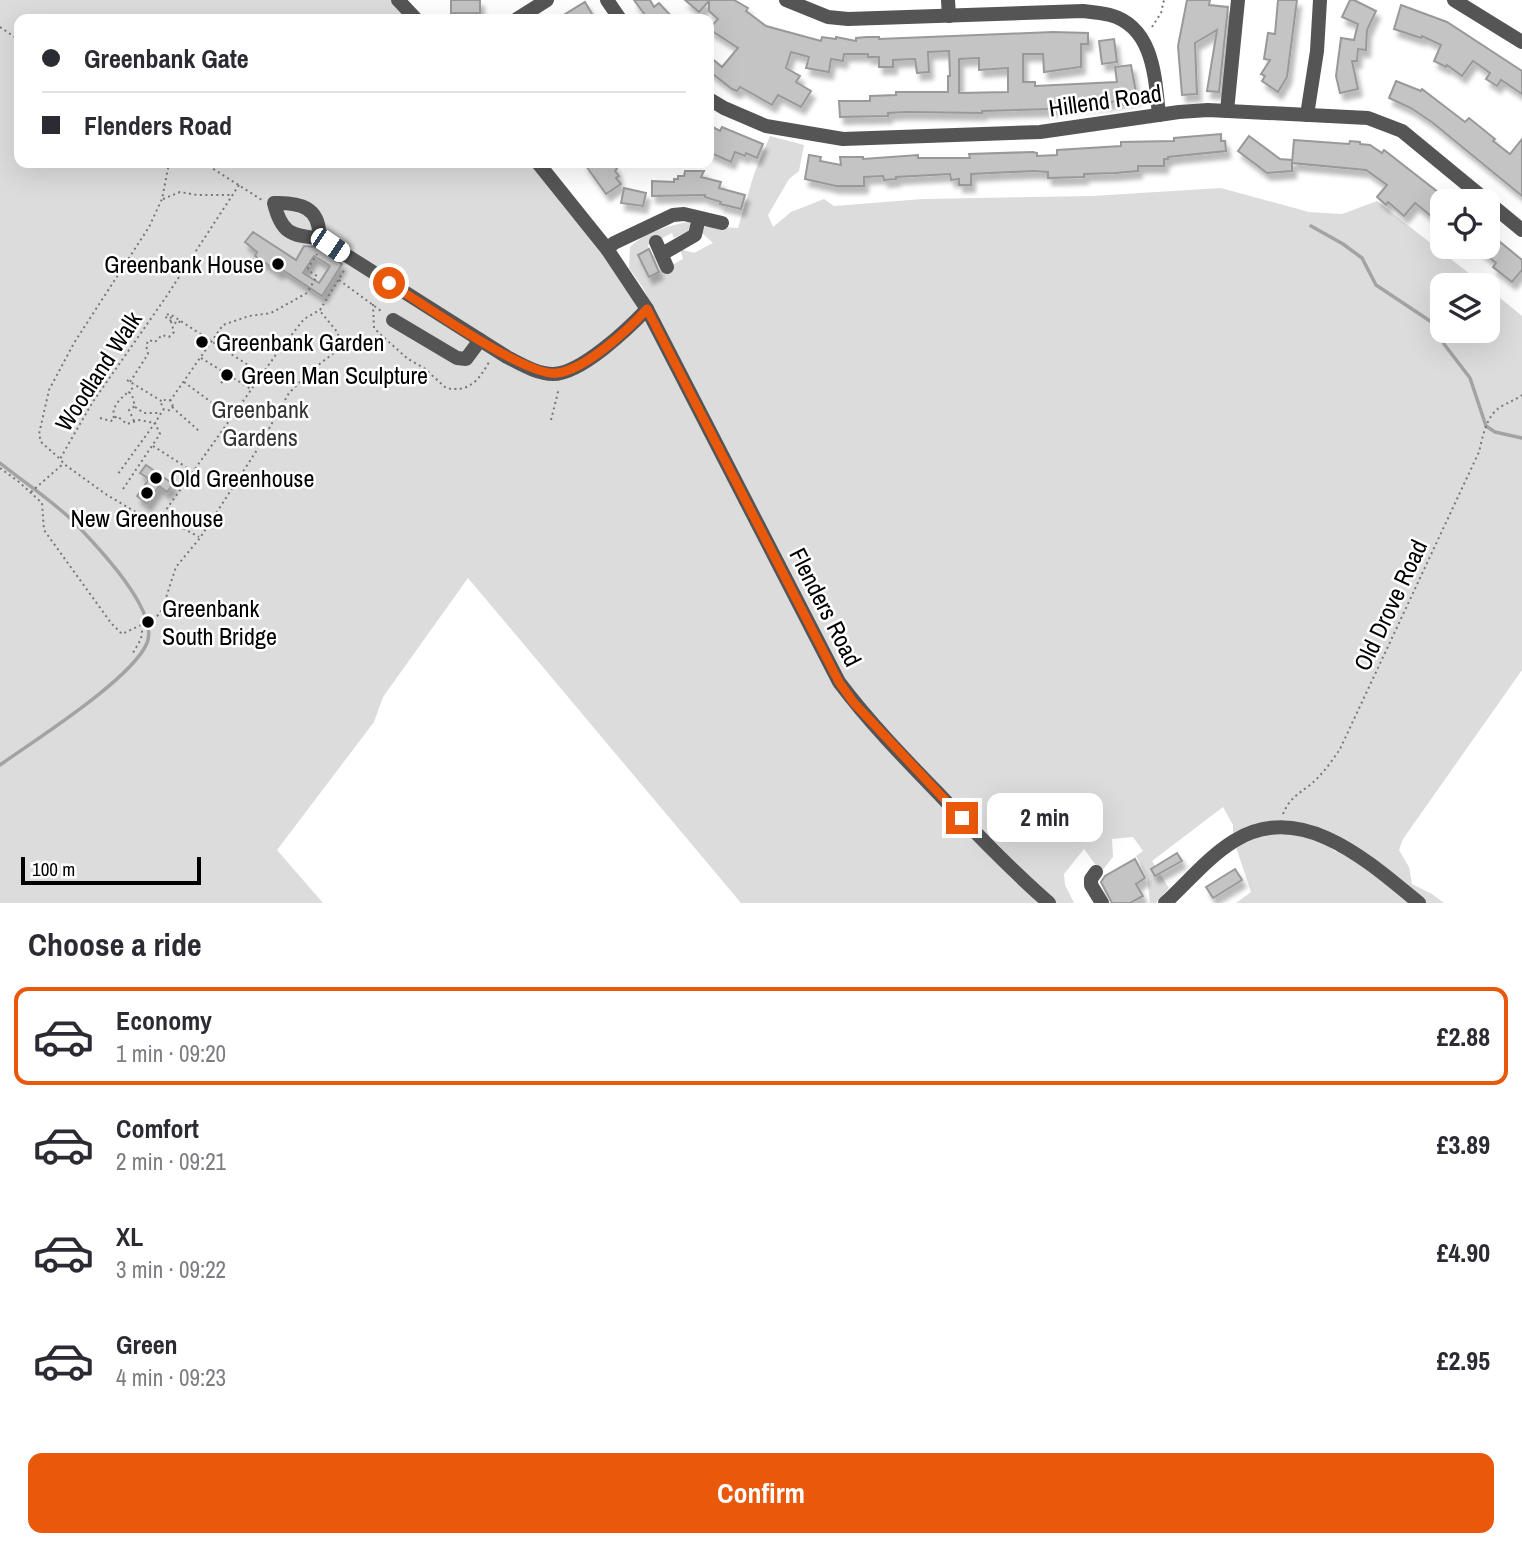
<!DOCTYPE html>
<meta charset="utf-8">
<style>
:root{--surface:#fff;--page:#f7f7f7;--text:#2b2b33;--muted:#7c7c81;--line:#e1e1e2;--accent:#ea580c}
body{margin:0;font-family:"Archivo Narrow",sans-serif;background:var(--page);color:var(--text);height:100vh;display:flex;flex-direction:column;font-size:26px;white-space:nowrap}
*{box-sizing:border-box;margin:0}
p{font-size:23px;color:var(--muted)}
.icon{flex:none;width:38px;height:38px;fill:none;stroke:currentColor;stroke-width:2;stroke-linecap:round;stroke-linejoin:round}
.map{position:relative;height:903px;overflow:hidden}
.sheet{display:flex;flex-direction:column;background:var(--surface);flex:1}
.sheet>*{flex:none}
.banner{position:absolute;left:14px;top:14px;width:700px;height:154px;border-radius:14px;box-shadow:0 7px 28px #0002;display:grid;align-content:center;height:154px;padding:0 28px;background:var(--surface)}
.controls{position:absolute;left:1430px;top:189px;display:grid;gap:14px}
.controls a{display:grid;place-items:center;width:70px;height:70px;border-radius:14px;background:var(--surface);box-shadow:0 7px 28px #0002;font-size:35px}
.scale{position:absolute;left:21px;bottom:18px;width:180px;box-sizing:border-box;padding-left:7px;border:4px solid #000;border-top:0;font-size:19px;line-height:24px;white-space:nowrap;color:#000;-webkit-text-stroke:5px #fff;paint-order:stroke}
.end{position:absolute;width:32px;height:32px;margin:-16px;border:9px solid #ea580c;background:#fff;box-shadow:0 0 0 4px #fff}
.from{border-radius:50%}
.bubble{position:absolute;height:49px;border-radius:14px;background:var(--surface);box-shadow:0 7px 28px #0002;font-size:23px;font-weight:700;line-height:49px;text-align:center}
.car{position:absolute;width:21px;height:42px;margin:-21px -10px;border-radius:9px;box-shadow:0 0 5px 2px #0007;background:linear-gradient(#fff 24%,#345 0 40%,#fff 0 76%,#345 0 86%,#fff 0)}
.banner b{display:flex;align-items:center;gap:24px;height:66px;font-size:26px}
.banner b+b{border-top:2px solid var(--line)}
.banner i{width:18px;height:18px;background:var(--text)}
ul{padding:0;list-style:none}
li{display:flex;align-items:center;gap:21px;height:98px;margin:0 14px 10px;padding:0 14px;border:4px solid transparent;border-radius:14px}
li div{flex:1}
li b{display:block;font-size:26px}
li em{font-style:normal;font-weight:700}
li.selected{border-color:var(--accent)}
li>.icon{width:63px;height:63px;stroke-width:1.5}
h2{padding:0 28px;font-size:32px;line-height:84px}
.cta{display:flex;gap:14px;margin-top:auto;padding:14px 28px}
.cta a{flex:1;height:80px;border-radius:14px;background:var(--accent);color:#fff;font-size:28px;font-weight:700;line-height:80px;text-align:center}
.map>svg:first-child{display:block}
</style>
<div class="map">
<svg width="1522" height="903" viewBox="0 0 1522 903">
<defs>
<filter id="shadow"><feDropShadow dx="4" dy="7" stdDeviation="2" flood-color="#0004"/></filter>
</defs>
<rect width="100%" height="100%" fill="#fff"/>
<g fill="#dcdcdc">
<path d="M0 0H395L412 19H19V163H532L614 268 667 351 822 662 1012 879 1041 903H741L468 578 383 697 374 722 277 850 323 903H0Z"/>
<path d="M770 136 804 145 799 171 789 179 768 215 773 227 791 212 824 199 834 206 923 199 1092 196 1221 188 1309 212 1342 214 1377 201 1484 285H1442V331H1488V288L1522 316V670L1403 839 1399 850 1409 867 1412 884 1432 894 1444 903H1426L1311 825C1282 818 1260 826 1233 834V825L1223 807 1152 861 1169 888 1156 903H1150L1147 878 1136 856 1143 851 1133 837 1112 839 1113 857 1101 872 1084 849 1064 874 1065 885 1074 903H1054L1022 873 1004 851 878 721 845 682 643 288 629 268 630 247C644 233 670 225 689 222L692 225V229L674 238 672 233 648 245 649 249 638 255 649 277 683 259 680 249 694 253 713 243 702 233 705 226 738 228 754 174Z"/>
<path d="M1300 831 1333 843 1331 848 1336 852 1340 847 1413 903H1236L1251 892 1235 844 1253 836Z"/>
</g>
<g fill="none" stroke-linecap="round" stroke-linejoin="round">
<g stroke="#a3a3a3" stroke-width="3.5">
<path d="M1311 226 1343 244 1362 258 1376 285 1436 325 1444 344 1470 378 1486 426 1495 432 1522 438"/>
<path d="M0 463C25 483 53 501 75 523 96 545 160 611 147 643 132 679 35 740 0 765"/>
</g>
</g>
<g fill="#c4c4c4" stroke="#999" stroke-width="2" fill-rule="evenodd" filter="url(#shadow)">
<rect x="451" y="0" width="29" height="13"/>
<path d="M634 0H650L654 7 659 3 674 19H648Z"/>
<path d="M685 0H734L748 8 746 11 766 26 821 41 822 37 836 39V37L856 41V38L867 37H879V39L1053 32 1088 33V44H1081V67L1044 72 1043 54H1023V82H1035V86L1117 82 1115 67 1131 65 1137 98 1104 103 1055 106V109L982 111V113L907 112 888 113V116L840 117 839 101H870V96L896 95V92H948V76H950L949 51 928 52 929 72 917 73 915 59 893 60V67H879V57H868V54H844L843 61 831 59 829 72 817 70 806 68 809 57 791 52 786 68 800 76 796 82 811 91 801 107 778 95 772 105 740 87 737 91 732 89 709 71V56L722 67 738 48 709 29 718 19 709 11V1L699 12ZM979 58V70L1008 68V92L959 93V59Z"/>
<path d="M1187 0H1210L1209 5 1228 7 1219 92 1207 91 1217 30 1195 43 1197 94 1182 95 1178 46Z"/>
<path d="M1278 0H1297L1287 77 1278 92 1262 81 1265 76 1261 74 1270 60 1264 59 1268 33 1275 34Z"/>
<path d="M1350 0H1354L1376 11 1367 30 1366 50 1358 49 1357 61H1352L1358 89 1340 93 1336 76 1341 38 1354 40 1358 24 1342 17Z"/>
<path d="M585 2 595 19H557Z"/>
<path d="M1401 5 1447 22 1522 71V94L1501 80 1497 86 1486 79 1490 73 1473 61 1462 76 1447 65 1446 67 1434 61 1441 45 1422 36 1421 38 1394 29Z"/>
<path d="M1114 39 1117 62 1102 64 1099 41Z"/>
<path d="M1396 81 1421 91 1422 89 1465 122 1469 118 1495 139 1493 141 1510 154 1522 139V196L1433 123 1411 108 1389 98Z"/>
<path d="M709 125 720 131 722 127 763 144 757 158 746 153 745 156 735 152 731 162 709 152Z"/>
<path d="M1221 134V141H1225L1226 151 1168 157V159H1164V166H1138V171L1115 173 1084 174V177L1048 178V172L1034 171 971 174V185H959V179L951 180 950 174 896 177V179L884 180 883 176 864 177V186H836L805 179 809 155 821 157 820 161 841 165 840 157H863V159L918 155V158H970L969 154 1033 152 1037 153V156L1057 155V150L1121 146V142L1174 141V138Z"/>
<path d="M1249 136 1280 159 1292 160V171L1267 173 1238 151Z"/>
<path d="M1294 140 1349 144 1350 141 1360 142V144L1370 145 1382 153 1384 150 1443 196 1442 225 1415 203 1404 216 1388 202 1386 205 1377 197 1387 185 1366 170 1292 163Z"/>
<path d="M584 163H612L617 169 615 171 619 176 616 178 621 184 606 194Z"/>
<path d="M685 171H704L701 177 721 182 719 188 745 195 741 209 720 204 721 202 705 197V195L652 196V181L674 182V179H678V176H684Z"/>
<path d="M624 188 646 193 643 206 621 203Z"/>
<path d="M253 232 296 260 304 246 316 247 342 264 322 296 281 269 279 272 255 256 257 252 245 242ZM314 256 330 266 319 283 303 273Z"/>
<path d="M1488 232 1522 260V270L1512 282 1493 267 1496 263 1476 247H1488Z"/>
<path d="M649 249 659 272 649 277 638 255Z"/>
<path d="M146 465 173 484 167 492 159 486 147 504 137 496 149 479 140 473Z"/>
<path d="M1177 853 1182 861 1155 876 1151 869Z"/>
<path d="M1135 859 1145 878 1136 884 1143 896 1130 903H1112L1101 882 1105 876Z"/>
<path d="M1235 869 1242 880 1213 898 1206 887Z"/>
</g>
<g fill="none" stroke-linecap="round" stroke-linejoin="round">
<g stroke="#777" stroke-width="2" stroke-dasharray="2 3.5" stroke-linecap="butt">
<path d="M0 27 19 40"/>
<path d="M1152 27 1161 13 1164 0"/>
<path d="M204 163 262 200"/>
<path d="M239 185 166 297 92 403 60 459 64 464 107 495 156 524 275 356 304 319 320 310 345 269"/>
<path d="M163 199 180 192 197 195H230"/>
<path d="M339 280 381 311"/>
<path d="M373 304 374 328 380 334 408 359 424 368 446 388C469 393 479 380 489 362"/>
<path d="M180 321 178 324 167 319 165 315 170 314 254 369"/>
<path d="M201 358 251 389"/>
<path d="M127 380 163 402"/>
<path d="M130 382 148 354 146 345 149 340 155 342 162 335 169 337 174 332 170 318 172 317"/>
<path d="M184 382 211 402"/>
<path d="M221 383 227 377"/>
<circle cx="167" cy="405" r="5.5"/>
<path d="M170 401 223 325 249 316 271 313 307 293 317 276 309 271 308 268 317 254"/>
<path d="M135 407 144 413H159"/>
<path d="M172 407 199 431"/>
<path d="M100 418 111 421 117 416 127 424 139 420 155 423 118 474"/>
<path d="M114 418C111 407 120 399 128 392"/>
<path d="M551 420 559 388"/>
<path d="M134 421 129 410 135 406 132 395 129 392 135 385"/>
<path d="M153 446 186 467"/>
<path d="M59 458 41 442 39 434 49 390 74 343 149 227 162 199 169 163"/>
<path d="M0 468 19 482 42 503 44 530 111 623 122 634 143 624 141 639 133 653"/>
<path d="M123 489 160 434 155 423 163 410"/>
<path d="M31 492 63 464"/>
<path d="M164 518 199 537"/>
<path d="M143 624 154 620 162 610 176 567 200 538 257 450 289 393 313 369 339 349 338 333 320 311"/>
<path d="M1283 814C1289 799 1298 794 1310 785 1322 775 1332 761 1340 749L1479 452C1483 436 1486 415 1502 406 1509 402 1515 400 1522 395"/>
</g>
<g stroke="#555" stroke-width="14">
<path d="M398 0 416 19"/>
<path d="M607 0 620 19"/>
<path d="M786 0 828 17 848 19 1083 11C1092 12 1102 13 1110 15 1154 27 1155 78 1159 115"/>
<path d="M948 0 949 16"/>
<path d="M1454 0 1522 42"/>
<path d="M517 19 547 0"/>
<path d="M709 99 724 108 766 126 843 139 1040 132 1179 112 1208 110 1368 118 1402 131 1487 201"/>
<path d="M1227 111 1238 0"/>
<path d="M1307 115 1317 51 1320 0"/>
<path d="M538 163 607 249 647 309 839 682C869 722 904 758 939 794 975 832 1010 869 1049 903"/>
<path d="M1488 202 1522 230"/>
<path d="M319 238C321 207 299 202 274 203 281 232 290 236 319 238L507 357C521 364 537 374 553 374 581 374 629 328 647 309"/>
<path d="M656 242 667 267"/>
<path d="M607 249 614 243 673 215 684 214 722 223"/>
<path d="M662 254 695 235 699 218"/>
<path d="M393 320 457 358 466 359 480 340"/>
<path d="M1096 872 1091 879V885L1102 903"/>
<path d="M1165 903C1187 883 1208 857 1234 841 1301 799 1369 862 1419 903"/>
</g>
</g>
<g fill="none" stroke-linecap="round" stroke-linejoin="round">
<path stroke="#ea580c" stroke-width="9" d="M389 283C421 302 527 378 557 373 585 370 629 329 647 309L839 682 854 703 962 818"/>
</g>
<g fill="#000" stroke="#fff" stroke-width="2.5">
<circle cx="278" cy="264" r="7"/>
<circle cx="202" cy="342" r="7"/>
<circle cx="227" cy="375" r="7"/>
<circle cx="156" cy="478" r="7"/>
<circle cx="147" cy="493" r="7"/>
<circle cx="148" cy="622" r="7"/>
</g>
<g text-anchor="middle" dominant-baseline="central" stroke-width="5" stroke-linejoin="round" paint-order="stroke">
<g font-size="24" fill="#000" stroke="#fff">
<text transform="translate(1105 100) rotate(-8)">Hillend Road</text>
<text transform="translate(98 371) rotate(-57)">Woodland Walk</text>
<text transform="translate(1390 605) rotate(-65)">Old Drove Road</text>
<text transform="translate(826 607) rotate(63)">Flenders Road</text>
</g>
<g font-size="24" fill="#000" stroke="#fff" text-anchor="start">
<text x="264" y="264" text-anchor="end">Greenbank House</text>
<text x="216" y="342">Greenbank Garden</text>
<text x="241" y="375">Green Man Sculpture</text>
<text x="170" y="478">Old Greenhouse</text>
<text x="147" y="518" text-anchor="middle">New Greenhouse</text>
<text x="162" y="608">Greenbank<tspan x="162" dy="28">South Bridge</tspan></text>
</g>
<g font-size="24" fill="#333" stroke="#fff">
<text x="260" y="409">Greenbank<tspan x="260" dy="28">Gardens</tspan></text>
</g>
</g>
</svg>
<div class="controls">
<a><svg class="icon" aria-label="locate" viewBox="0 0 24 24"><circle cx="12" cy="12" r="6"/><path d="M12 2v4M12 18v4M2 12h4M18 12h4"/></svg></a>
<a><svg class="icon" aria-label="layers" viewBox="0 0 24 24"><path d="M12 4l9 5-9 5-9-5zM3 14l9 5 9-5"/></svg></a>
</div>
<div class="scale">100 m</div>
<i class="end from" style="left:389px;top:283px"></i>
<i class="end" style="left:962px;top:818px"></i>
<div class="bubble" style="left:987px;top:793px;width:116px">2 min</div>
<i class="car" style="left:330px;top:245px;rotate:124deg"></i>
<div class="banner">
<b><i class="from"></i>Greenbank Gate</b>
<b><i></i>Flenders Road</b>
</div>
</div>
<section class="sheet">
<h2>Choose a ride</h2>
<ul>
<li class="selected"><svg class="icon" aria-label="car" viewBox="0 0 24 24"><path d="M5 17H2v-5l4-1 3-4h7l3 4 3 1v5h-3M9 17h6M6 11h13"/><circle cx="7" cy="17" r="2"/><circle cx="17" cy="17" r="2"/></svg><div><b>Economy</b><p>1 min · 09:20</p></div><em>£2.88</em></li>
<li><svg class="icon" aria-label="car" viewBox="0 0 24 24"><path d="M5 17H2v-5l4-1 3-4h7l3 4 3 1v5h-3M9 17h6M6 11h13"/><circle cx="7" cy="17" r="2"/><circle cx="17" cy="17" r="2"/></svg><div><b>Comfort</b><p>2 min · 09:21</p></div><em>£3.89</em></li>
<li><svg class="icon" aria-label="car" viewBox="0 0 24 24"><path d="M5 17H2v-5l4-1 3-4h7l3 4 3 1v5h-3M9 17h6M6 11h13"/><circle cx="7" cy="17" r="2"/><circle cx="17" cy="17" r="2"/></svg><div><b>XL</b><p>3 min · 09:22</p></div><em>£4.90</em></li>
<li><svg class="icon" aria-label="car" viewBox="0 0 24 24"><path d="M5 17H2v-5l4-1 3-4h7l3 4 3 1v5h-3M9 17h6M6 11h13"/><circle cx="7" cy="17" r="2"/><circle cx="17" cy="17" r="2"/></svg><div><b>Green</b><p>4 min · 09:23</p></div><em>£2.95</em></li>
</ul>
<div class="cta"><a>Confirm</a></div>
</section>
